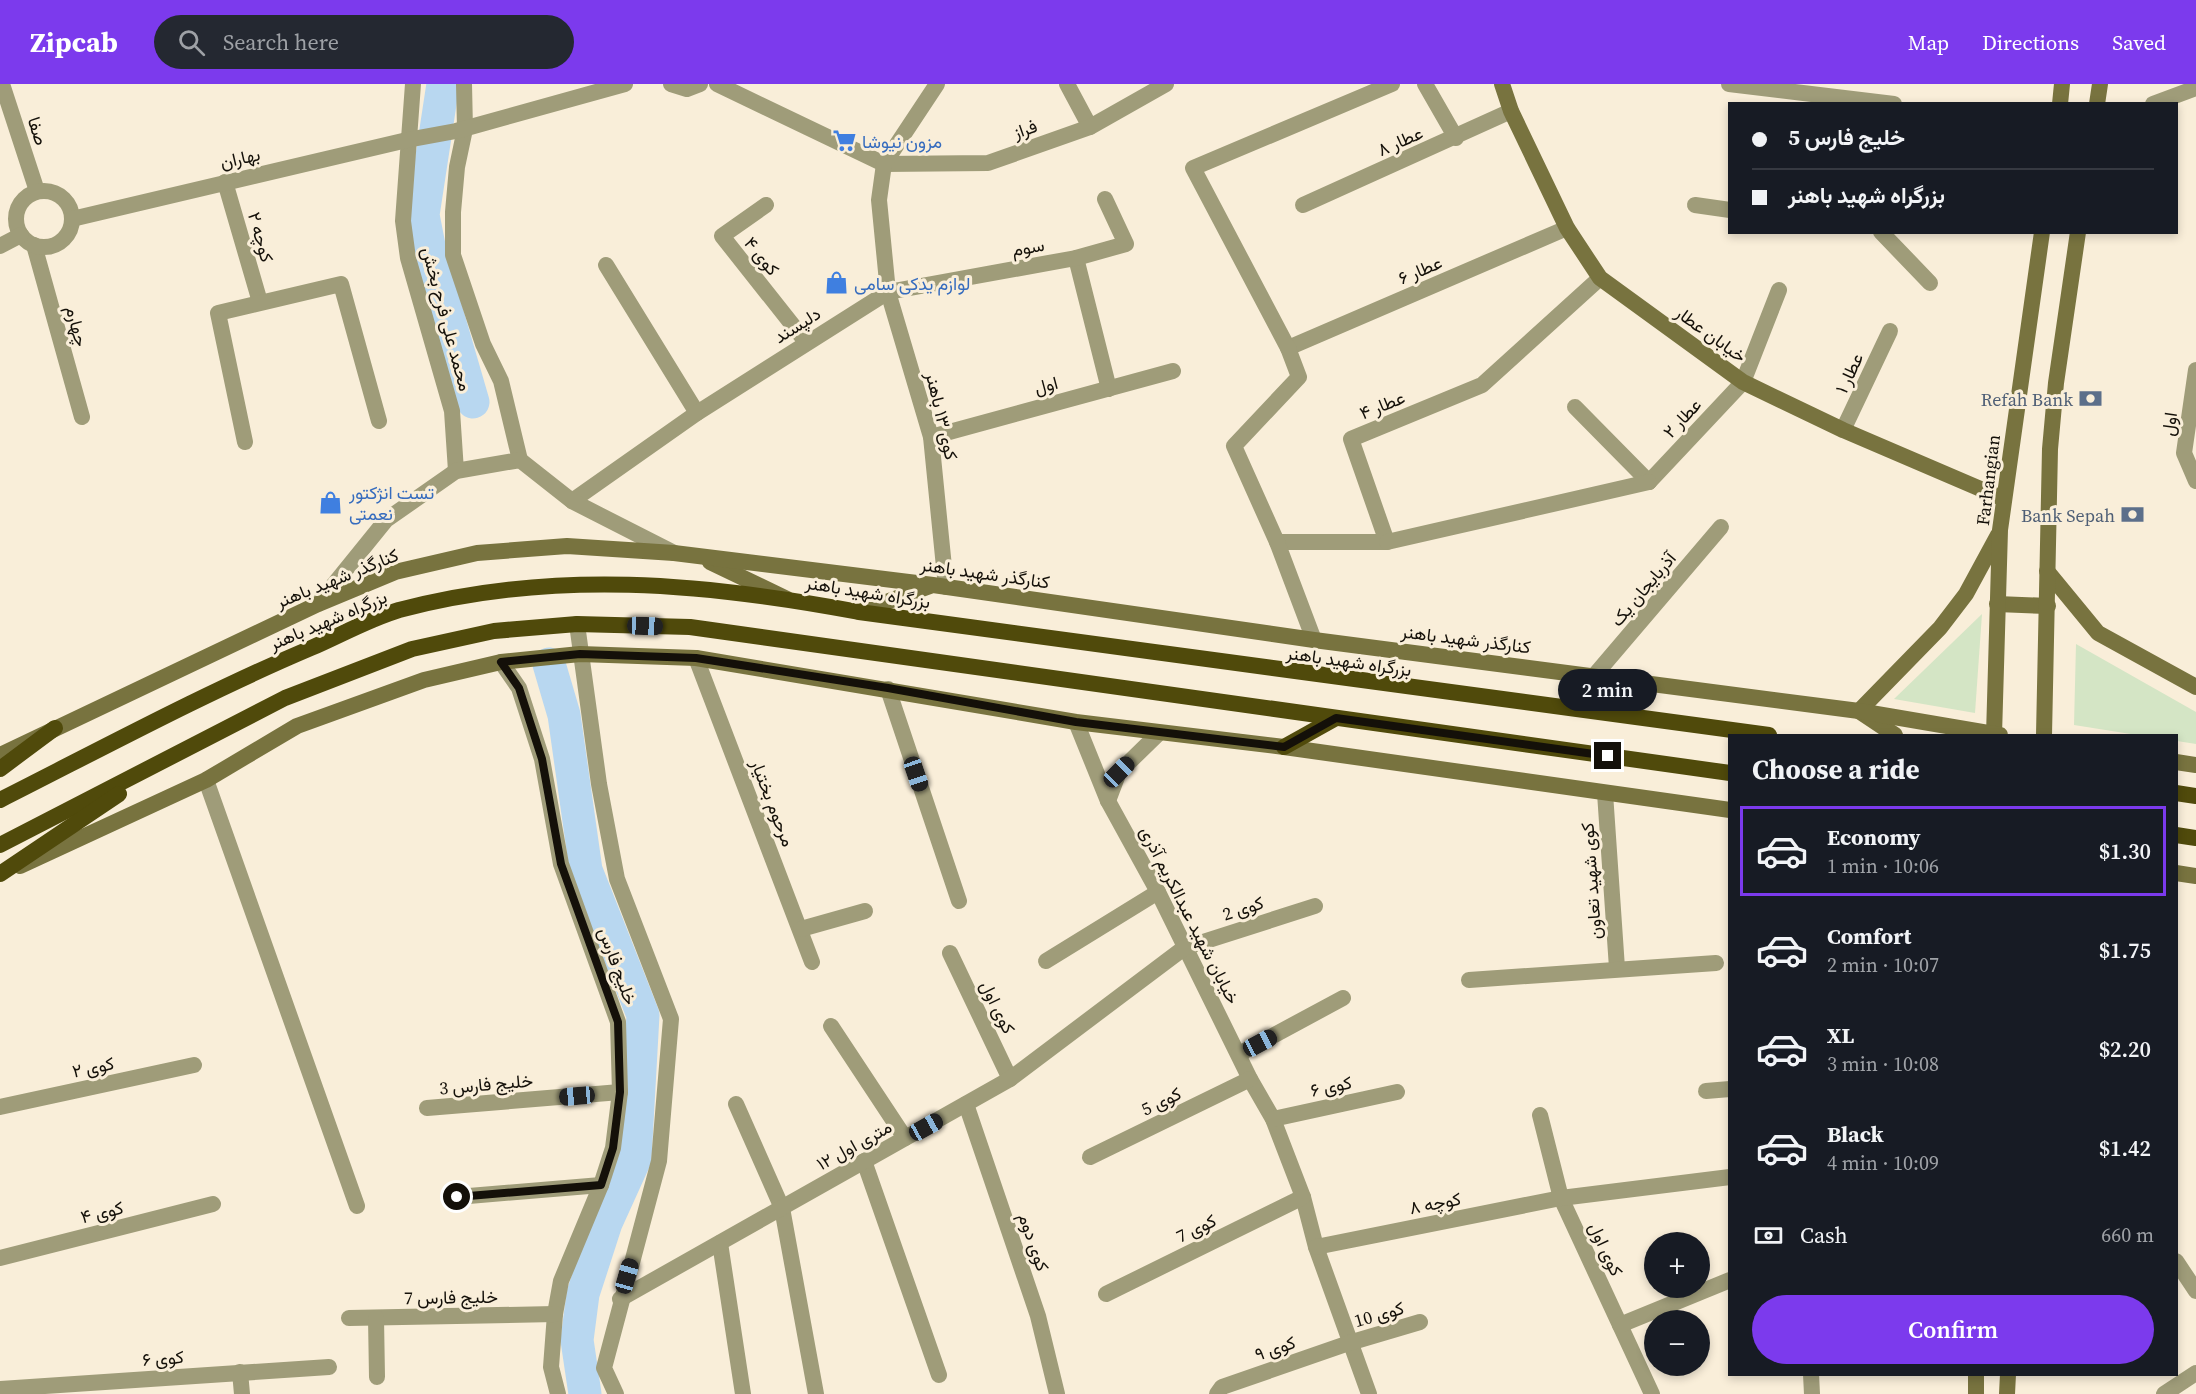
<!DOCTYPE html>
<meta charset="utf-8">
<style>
:root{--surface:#171b24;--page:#242831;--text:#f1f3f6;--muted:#9ea1a6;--line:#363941;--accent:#7c3aed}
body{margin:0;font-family:"Source Serif 4",Vazirmatn,serif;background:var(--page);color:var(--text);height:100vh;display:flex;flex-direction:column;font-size:22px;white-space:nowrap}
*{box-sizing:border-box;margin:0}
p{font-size:20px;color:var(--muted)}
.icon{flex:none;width:33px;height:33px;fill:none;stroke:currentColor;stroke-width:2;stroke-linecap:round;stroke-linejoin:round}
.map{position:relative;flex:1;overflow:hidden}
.panel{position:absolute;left:1728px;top:650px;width:450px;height:642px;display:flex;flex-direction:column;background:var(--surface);border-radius:0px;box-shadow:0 3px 9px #0003}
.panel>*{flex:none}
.guide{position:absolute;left:1728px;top:18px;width:450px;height:132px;border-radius:0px;box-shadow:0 3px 9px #0003;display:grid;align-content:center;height:132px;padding:0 24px;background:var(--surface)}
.tools{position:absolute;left:1644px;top:1148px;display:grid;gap:12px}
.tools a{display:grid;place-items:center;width:66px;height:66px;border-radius:50%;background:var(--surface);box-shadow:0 3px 9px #0003;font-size:30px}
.end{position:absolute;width:27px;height:27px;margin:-14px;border:8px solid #141009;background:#fff;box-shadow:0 0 0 3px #fff}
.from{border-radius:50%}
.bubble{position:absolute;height:42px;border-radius:21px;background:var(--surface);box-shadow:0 3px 9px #0003;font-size:20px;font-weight:600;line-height:42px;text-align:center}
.car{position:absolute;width:18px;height:36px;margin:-18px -9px;border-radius:8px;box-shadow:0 0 4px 2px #0007;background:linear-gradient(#222 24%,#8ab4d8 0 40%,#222 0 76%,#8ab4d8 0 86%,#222 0)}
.guide b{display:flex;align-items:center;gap:21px;height:57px;font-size:22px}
.guide b+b{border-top:2px solid var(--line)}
.guide i{width:15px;height:15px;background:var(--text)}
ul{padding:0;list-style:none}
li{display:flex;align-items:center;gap:18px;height:90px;margin:0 12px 9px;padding:0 12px;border:3px solid transparent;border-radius:0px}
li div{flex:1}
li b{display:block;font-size:22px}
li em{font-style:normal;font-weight:600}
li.selected{border-color:var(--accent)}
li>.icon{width:54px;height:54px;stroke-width:1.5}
h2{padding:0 24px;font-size:27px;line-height:72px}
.pay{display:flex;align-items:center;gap:15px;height:66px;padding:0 24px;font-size:22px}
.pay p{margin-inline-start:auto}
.cta{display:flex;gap:12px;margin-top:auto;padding:12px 24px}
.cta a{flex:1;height:69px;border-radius:36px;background:var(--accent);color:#fff;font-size:24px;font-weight:600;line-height:69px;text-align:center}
header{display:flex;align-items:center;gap:36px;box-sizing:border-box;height:84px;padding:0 30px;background:var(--accent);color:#fff}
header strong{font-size:28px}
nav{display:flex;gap:33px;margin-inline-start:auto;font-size:21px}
.search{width:420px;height:54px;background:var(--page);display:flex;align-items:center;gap:15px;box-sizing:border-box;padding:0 21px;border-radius:33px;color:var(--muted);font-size:22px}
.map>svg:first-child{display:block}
</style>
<header>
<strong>Zipcab</strong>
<div class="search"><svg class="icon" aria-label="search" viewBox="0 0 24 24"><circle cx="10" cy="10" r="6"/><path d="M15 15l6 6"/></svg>Search here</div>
<nav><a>Map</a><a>Directions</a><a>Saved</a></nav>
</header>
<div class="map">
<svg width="2196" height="1310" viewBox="0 0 2196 1310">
<rect width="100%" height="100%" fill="#f9eed9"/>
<g fill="#d4e5c5">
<path d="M1982 530 1975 629 1894 615Z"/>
<path d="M2076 560 2196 628V660L2177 657 2176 651H2137L2074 641Z"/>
</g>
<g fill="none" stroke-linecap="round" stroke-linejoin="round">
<g stroke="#b8d7f0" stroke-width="33">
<path d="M443 0 423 131 432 177 473 318"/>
<path d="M549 580 564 631 586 786 643 931 635 1075 606 1139 583 1210 577 1256 585 1310"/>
</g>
<g stroke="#9f9c79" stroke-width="16">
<path d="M413 0 403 137 408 174 452 327 456 387"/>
<path d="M464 0 465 45 457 83 453 128V171L483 260 501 297 520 376"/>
<path d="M1067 0 1090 43"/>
<path d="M1425 0 1456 54"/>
<path d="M1729 0 1894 20"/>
<path d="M225 98 260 218"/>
<path d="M766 121 722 152 806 258"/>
<path d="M1303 121 1511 27"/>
<path d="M1695 121 1730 126"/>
<path d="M1881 148 1930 199"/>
<path d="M34 161 82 333"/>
<path d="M1076 174 1109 305"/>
<path d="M606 181 697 329"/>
<path d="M888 208 1076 174 1126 160 1105 115"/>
<path d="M1288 264 1567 144"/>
<path d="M2196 286 2184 369 2196 397"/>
<path d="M1575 323 1649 398"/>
<path d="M1843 346 1890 247"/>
<path d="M931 353 1173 287"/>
<path d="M245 358 218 229 341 200 379 337"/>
<path d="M1649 398 1743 298 1779 206"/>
<path d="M1277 458H1387L1351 355 1482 301 1600 194"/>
<path d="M1387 458 1649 398"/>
<path d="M577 540 599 700 617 795 671 935 659 1077 604 1284 616 1310"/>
<path d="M1314 556 1277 458 1234 362 1299 293 1288 264 1193 84 1392 0"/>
<path d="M696 574 812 878"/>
<path d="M501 578 519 604 542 675 561 780 618 938 620 1008 613 1064 601 1101 561 1197 555 1230 551 1283 558 1310"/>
<path d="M1594 592 1721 443"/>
<path d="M888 605 959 817"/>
<path d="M1076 638 1108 717 1158 808 1250 995 1273 1035 1303 1113 1316 1163 1369 1310"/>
<path d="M206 696 357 1122"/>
<path d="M1605 709 1617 884"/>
<path d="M1108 717 1119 688 1159 649"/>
<path d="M801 845 865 827"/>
<path d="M950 869 1010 995"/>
<path d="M1046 877 1158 808"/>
<path d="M1469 896 1716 879"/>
<path d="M831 942 905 1054"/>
<path d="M1239 970 1343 914"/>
<path d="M1706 1007 1730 1005"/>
<path d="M736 1020 782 1124 816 1310"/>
<path d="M966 1020 1038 1232 1057 1310"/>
<path d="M0 1023 194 981"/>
<path d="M427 1024 620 1008"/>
<path d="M1540 1031 1561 1114 1652 1310"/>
<path d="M1273 1035 1397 1008"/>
<path d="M1090 1073 1250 995"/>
<path d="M864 1077 939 1291"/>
<path d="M457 1113 601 1101"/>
<path d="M720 1159 743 1310"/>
<path d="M1316 1163 1561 1114 1730 1093"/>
<path d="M0 1174 213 1120"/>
<path d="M2176 1177 2196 1207"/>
<path d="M1106 1210 1303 1113"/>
<path d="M620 1215 1010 995 1184 864 1315 822"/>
<path d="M349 1234 555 1230"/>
<path d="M376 1234 377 1293"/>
<path d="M1620 1241 1730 1196"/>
<path d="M240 1288 242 1310"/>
<path d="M1811 1290 1812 1310"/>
<path d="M0 1305 329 1283"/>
<path d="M1217 1310 1222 1303 1349 1259 1420 1238"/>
<path d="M2164 1310 2196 1289"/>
</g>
<g stroke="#9f9c79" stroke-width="16">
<path d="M2 0 37 107"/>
<path d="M671 0 687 5 700 0"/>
<path d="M717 0 884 80 988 79 1090 43 1166 0"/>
<path d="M937 0 884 80 879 116 888 208 931 353 946 503"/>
<path d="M2153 20 2196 4"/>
<circle cx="44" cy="135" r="28"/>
<path d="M72 135 407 56 456 47 625 0"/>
<path d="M0 162 21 151"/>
<path d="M572 417 697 329 888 208"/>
<path d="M318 520 386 436 456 387 520 376 572 417 674 469"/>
</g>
<g stroke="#78733f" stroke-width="16">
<path d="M1502 0 1511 27 1567 144 1600 194 1743 298 1843 346 2004 415"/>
<path d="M2060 20 2062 0"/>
<path d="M2097 20 2100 0"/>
<path d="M710 478 787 515"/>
<path d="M2047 487 2098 549 2196 603"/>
<path d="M1997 520 2048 522"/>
<path d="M859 528 930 502"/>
<path d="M1895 651 1859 627 1940 544 1966 510 1998 451"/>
<path d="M1994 651 2000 446 2042 148"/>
<path d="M2044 651 2050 365 2056 299 2078 148"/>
<path d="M0 671 318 520 395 488 477 469 567 462 674 469 933 501 1314 556 1859 627 2000 651"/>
<path d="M2176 678 2196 681"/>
<path d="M20 782 206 696 297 642 424 596 501 578 580 570 696 574 1076 638 1284 663 1730 726"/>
<path d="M2176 789 2196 792"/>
<path d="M1976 1310V1290"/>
<path d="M2007 1310 2008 1290"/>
</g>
<g stroke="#504a0b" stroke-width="16">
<path d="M1284 663 1336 634"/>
<path d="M0 685 55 644"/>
<path d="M2176 709 2196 712"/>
<path d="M0 716C103 664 205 609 311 564 339 552 369 535 399 526 554 485 704 499 859 528L1769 651"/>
<path d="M2176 751 2196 754"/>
<path d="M0 761 285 614 412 565 494 547 577 540 690 543 1730 689"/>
<path d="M0 790 119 710"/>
</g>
</g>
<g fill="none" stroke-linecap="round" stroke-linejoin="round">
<path stroke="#141009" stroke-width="8" d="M457 1113 601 1101 613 1064 620 1008 618 938 561 780 542 675 519 604 501 578 580 570 696 574 888 604 1076 638 1284 663 1336 634 1608 672"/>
</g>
<defs>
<symbol id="supermarket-bare" viewBox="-9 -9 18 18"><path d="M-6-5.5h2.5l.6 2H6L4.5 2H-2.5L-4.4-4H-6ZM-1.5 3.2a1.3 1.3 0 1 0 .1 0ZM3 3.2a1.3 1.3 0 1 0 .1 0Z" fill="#3f7fe0" stroke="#f9eed9" stroke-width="2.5" paint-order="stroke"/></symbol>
<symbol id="shop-bare" viewBox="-9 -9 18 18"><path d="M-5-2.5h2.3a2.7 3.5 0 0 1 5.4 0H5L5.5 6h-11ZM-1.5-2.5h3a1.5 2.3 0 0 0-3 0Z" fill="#3f7fe0" stroke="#f9eed9" stroke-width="2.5" paint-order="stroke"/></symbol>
<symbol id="bank-bare" viewBox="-9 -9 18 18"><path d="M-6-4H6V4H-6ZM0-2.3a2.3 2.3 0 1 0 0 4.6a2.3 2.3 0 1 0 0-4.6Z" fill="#5c6f8a" stroke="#f9eed9" stroke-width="2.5" paint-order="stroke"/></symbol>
</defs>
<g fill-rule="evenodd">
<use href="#supermarket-bare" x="828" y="40" width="33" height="33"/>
<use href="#shop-bare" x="820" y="182" width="33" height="33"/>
<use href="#bank-bare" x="2074" y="298" width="33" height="33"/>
<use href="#shop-bare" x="314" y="402" width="33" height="33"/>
<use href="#bank-bare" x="2116" y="414" width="33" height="33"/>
</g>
<g text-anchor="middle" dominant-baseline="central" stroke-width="6" stroke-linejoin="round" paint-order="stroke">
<g font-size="18" fill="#141009" stroke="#f9eed9">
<text transform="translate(1025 45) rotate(-19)">فراز</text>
<text transform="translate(38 47) rotate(72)">صفا</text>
<text transform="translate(1400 57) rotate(-24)">عطار ۸</text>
<text transform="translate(240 74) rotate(-13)">بهاران</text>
<text transform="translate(261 153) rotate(74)">کوچه ۲</text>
<text transform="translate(1028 163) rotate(-10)">سوم</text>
<text transform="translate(762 172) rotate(51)">کوی ۴</text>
<text transform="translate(1420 186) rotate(-23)">عطار ۶</text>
<text transform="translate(447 235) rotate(75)">محمد علی فرح بخش</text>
<text transform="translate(797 241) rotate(-32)">دلپسند</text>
<text transform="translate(77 242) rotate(75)">چهارم</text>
<text transform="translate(1711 250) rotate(36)">خیابان عطار</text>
<text transform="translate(1849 289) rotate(-65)">عطار ۱</text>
<text transform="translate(1046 301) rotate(-15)">اول</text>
<text transform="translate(1382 321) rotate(-22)">عطار ۴</text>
<text transform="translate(942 332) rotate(77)">کوی ۱۳ باهنر</text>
<text transform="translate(1682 334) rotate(-47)">عطار ۲</text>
<text transform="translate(2169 340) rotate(-82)">اول</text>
<text transform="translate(1988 396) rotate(-83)">Farhangian</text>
<text transform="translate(985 489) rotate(8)">کنارگذر شهید باهنر</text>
<text transform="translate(337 494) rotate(-22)">کنارگذر شهید باهنر</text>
<text transform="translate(1643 505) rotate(-50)">آذربایجان یک</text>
<text transform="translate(868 508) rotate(9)">بزرگراه شهید باهنر</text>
<text transform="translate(328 536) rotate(-23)">بزرگراه شهید باهنر</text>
<text transform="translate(1466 555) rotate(7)">کنارگذر شهید باهنر</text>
<text transform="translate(1349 577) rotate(8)">بزرگراه شهید باهنر</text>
<text transform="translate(773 719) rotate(69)">مرحوم بختیار</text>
<text transform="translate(1591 797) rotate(-94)">کوی شهید تعاون</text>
<text transform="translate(1243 824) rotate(-18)">کوی 2</text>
<text transform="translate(1190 831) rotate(63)">خیابان شهید عبدالکریم آذری</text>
<text transform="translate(618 882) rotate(70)">خلیج فارس</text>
<text transform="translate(998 923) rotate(64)">کوی اول</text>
<text transform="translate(93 983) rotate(-12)">کوی ۲</text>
<text transform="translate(486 1000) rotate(-5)">خلیج فارس 3</text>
<text transform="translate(1331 1002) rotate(-12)">کوی ۶</text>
<text transform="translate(1161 1017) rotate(-26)">کوی 5</text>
<text transform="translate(854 1061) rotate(-29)">۱۲ متری اول</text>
<text transform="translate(1435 1119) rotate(-11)">کوچه ۸</text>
<text transform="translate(102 1128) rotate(-14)">کوی ۴</text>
<text transform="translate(1196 1144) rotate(-26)">کوی 7</text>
<text transform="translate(1034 1158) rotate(71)">کوی دوم</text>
<text transform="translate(1606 1165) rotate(65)">کوی اول</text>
<text transform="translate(451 1213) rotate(-1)">خلیج فارس 7</text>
<text transform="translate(1379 1230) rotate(-16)">کوی 10</text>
<text transform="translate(1275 1264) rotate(-19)">کوی ۹</text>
<text transform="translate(163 1274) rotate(-4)">کوی ۶</text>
</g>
<g font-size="18" fill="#366cbe" stroke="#f9eed9" text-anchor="start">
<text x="862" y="57">مزون نیوشا</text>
<text x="854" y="199">لوازم یدکی سامی</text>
<text x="349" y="408">تست انژکتور<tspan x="349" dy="21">نعمتی</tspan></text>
</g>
<g font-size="18" fill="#4e5e75" stroke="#f9eed9" text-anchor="end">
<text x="2073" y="315">Refah Bank</text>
<text x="2115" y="431">Bank Sepah</text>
</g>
</g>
</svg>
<div class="tools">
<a>+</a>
<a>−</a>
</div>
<i class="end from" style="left:457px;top:1113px"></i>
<i class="end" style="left:1608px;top:672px"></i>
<div class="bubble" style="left:1558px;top:585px;width:99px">2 min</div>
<i class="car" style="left:645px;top:542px;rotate:92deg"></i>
<i class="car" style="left:1119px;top:688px;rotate:45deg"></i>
<i class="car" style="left:916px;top:690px;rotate:161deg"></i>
<i class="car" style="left:1260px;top:959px;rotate:62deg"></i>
<i class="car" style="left:577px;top:1012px;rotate:265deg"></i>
<i class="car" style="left:926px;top:1043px;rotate:61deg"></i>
<i class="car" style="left:627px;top:1192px;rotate:16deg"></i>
<div class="guide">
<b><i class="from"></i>خلیج فارس 5</b>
<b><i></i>بزرگراه شهید باهنر</b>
</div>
<section class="panel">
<h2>Choose a ride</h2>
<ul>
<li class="selected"><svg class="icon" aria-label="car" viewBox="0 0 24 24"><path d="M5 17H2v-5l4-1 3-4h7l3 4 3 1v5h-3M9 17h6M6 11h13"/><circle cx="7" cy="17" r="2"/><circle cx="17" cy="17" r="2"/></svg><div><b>Economy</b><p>1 min · 10:06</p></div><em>$1.30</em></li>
<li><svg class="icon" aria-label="car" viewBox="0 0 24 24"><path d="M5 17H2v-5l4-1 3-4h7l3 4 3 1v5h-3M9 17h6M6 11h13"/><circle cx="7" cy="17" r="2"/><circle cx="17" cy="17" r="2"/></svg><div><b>Comfort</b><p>2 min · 10:07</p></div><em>$1.75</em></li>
<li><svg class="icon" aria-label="car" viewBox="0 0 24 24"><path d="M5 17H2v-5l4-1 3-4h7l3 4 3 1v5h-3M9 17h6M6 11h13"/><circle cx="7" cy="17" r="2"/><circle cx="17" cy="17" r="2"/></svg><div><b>XL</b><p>3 min · 10:08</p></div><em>$2.20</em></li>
<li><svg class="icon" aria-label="car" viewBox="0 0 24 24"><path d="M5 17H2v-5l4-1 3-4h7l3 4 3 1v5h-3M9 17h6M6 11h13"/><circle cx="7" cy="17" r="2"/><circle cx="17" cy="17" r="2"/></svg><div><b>Black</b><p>4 min · 10:09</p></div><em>$1.42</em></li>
</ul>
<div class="pay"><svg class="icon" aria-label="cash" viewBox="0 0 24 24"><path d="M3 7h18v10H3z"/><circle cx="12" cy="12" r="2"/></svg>Cash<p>660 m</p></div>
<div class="cta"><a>Confirm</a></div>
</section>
</div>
